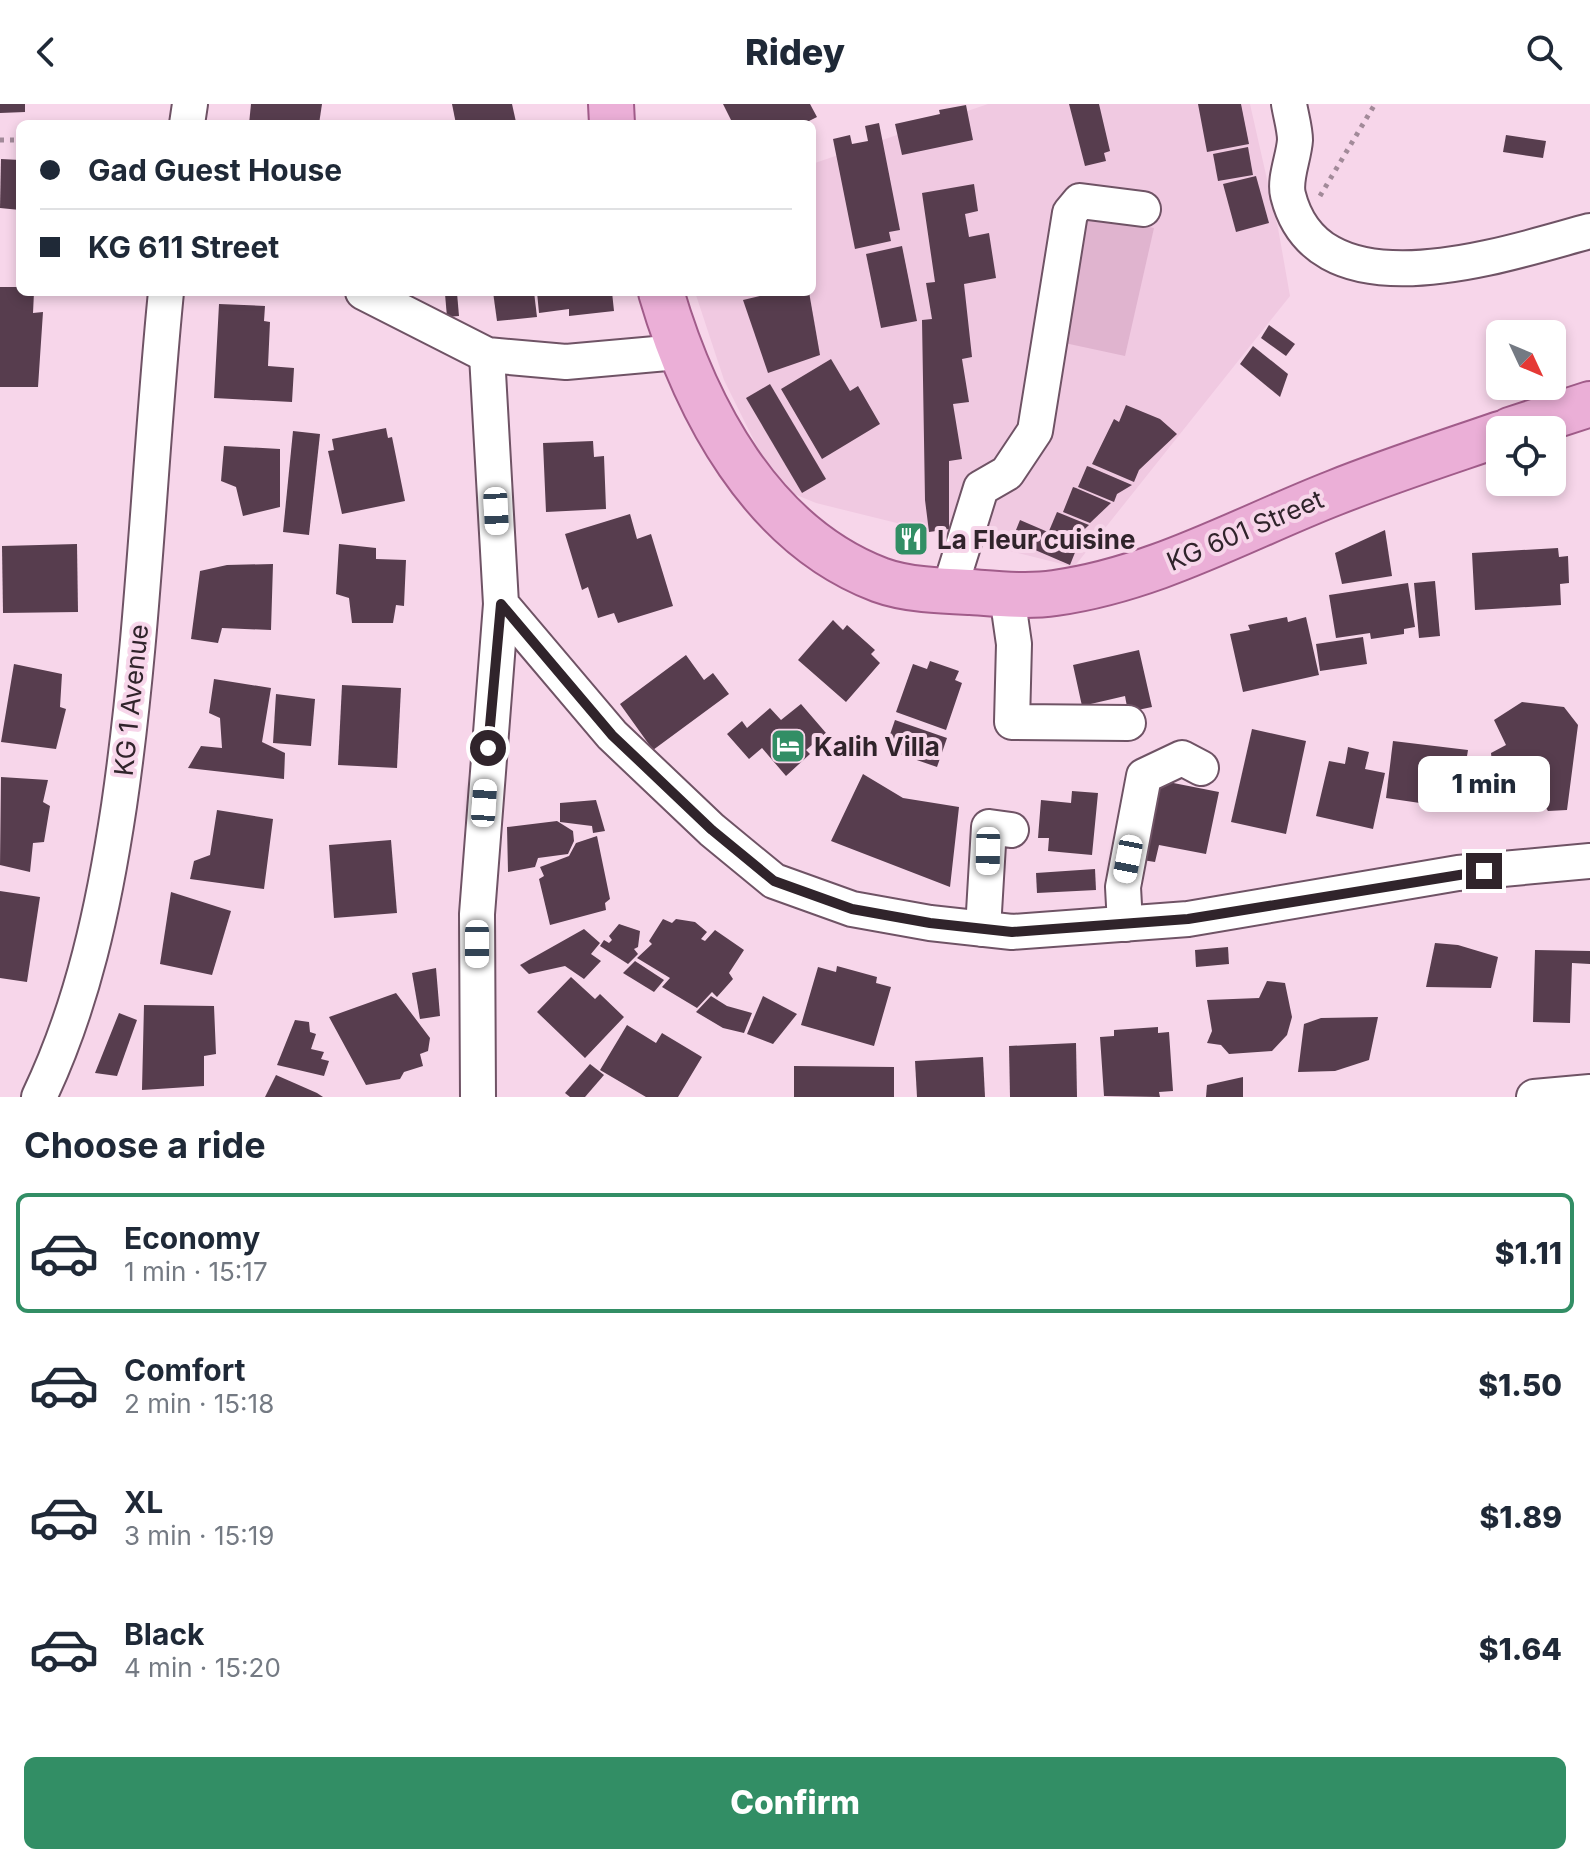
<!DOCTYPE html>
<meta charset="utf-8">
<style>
:root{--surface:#fff;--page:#f6f6f7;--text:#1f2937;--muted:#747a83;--line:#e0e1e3;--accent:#328e65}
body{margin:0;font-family:Inter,sans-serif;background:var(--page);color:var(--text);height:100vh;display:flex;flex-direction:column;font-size:30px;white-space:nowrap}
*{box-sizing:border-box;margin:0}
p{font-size:26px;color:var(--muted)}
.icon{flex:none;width:44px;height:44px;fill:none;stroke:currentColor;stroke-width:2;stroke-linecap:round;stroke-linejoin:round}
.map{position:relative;height:993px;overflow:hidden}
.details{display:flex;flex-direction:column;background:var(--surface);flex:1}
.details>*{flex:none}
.top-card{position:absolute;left:16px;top:16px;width:800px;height:176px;border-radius:12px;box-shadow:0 4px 12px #0003;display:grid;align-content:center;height:176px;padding:0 24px;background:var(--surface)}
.needle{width:52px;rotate:134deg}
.tools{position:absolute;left:1486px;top:216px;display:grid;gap:16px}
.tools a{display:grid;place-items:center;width:80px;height:80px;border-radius:12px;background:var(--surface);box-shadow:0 4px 12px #0003;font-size:40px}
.end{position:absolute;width:36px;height:36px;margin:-18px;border:10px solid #30242b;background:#fff;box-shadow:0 0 0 4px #fff}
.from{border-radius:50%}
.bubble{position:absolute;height:56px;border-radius:12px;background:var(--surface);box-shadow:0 4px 12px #0003;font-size:26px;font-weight:800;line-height:56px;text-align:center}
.car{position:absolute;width:24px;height:48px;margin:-24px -12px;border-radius:10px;box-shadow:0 0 6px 2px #0007;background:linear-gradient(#fff 24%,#345 0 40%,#fff 0 76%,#345 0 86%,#fff 0)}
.top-card b{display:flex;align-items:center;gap:28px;height:76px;font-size:30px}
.top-card b+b{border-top:2px solid var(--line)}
.top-card i{width:20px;height:20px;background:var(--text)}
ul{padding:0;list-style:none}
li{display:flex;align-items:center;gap:24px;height:120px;margin:0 16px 12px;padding:0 8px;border:4px solid transparent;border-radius:12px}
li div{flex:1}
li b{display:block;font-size:30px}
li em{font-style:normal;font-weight:800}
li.current{border-color:var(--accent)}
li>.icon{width:72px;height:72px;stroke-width:1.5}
h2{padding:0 24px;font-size:36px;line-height:96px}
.primary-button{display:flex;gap:16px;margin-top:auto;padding:16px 24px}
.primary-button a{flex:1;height:92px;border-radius:12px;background:var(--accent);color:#fff;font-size:32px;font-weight:800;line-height:92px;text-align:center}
header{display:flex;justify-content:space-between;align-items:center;height:104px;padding:0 24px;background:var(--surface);font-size:36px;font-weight:800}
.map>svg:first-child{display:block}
</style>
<header><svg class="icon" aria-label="back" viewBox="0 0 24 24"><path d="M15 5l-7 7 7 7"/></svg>Ridey<svg class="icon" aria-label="search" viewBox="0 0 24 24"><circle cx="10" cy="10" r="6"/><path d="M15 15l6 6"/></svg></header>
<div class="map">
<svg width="1590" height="993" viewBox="0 0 1590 993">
<rect width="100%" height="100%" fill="#f7d6ea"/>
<path fill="#f0c9e1" d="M988 0H1250L1278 124 1290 192 1074 463 816 399 777 383 724 276 695 188H812V60Z"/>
<path fill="#e0b4cf" d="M1088 110 1154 124 1125 252 1060 238Z"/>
<g fill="#573d4e">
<path d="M0 0H25V8L0 9Z"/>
<path d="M251 0H322L319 20H249Z"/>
<path d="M452 0H512L516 18 456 20Z"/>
<path d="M723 0H810L817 13 803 20H733Z"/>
<path d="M1069 0H1099L1110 47 1104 49 1106 57 1085 62Z"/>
<path d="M1198 0H1241L1249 40 1207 48Z"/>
<path d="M966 1 973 36 902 51 895 20 940 10 939 6Z"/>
<path d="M879 19 900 126 889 128 891 137 855 145 833 35 850 31 852 40 868 37 865 22Z"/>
<path d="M1506 31 1546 37 1543 54 1503 48Z"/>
<path d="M1248 43 1253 71 1218 77 1213 50Z"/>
<path d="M1 55 20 56V106L0 104Z"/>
<path d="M1256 72 1269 119 1236 128 1223 80Z"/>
<path d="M974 80 978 107 965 110 969 133 989 129 996 174 964 180 972 253 962 255 969 298 953 300 962 355 949 357V425L929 428 925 396 922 216 932 215 926 179 935 178 922 89Z"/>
<path d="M902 142 917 217 881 224 866 150Z"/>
<path d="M0 183H20V188H34L33 209 43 208 38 283H0Z"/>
<path d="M493 188H534L537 213 497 217Z"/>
<path d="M537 188H612L614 207 569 212V205L539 209Z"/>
<path d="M777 188H809L820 251 768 269 743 196Z"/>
<path d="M457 189 459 212 447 213 445 190Z"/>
<path d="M219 200 265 202 264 217 270 218 268 262 294 264 292 298 214 294Z"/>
<path d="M1269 221 1295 240 1286 252 1261 234Z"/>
<path d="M1253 242 1288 270 1280 293 1240 260Z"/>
<path d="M831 255 850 287 858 282 880 320 822 355 781 285Z"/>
<path d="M770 280 826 375 802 389 746 294Z"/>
<path d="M1126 301 1160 315 1177 330 1139 366 1134 378 1092 360 1114 315 1119 318Z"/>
<path d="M386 324 388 334 392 333 405 397 342 410 328 347 334 346 332 335Z"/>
<path d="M293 327 320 330 309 431 283 428Z"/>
<path d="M593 337 594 353 604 352 606 405 546 408 543 339Z"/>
<path d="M224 342 280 345V403L243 412 236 383 221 377Z"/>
<path d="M1087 362 1090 363 1132 381 1117 390 1114 398 1078 383Z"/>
<path d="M1073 383 1076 384 1111 399 1090 419 1063 408Z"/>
<path d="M1057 408 1062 410 1089 421 1073 436 1049 427Z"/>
<path d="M630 410 637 435 651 430 673 502 618 519 614 509 598 514 588 483 582 486 565 430Z"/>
<path d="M1020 416 1078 441 1070 461 1012 436Z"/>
<path d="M1385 426 1392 472 1342 480 1335 449Z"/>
<path d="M77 440 78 508 3 509 2 442Z"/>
<path d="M339 440 376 444V455L406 456 404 502 396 501 393 519H352L349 494 336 490Z"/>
<path d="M1558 444 1559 453 1568 452 1569 479 1560 480 1561 501 1475 506 1472 449Z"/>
<path d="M273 460 271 526 222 524 218 539 191 535 200 467 227 461Z"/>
<path d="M1435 477 1440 532 1419 534 1414 479Z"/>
<path d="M1408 479 1415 523 1404 525V530L1371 535 1370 529 1336 534 1329 491Z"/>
<path d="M1287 513 1288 518 1306 513 1319 571 1243 588 1230 530 1250 526 1248 521Z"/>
<path d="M833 516 843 526 847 521 875 546 871 550 880 559 846 598 798 556Z"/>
<path d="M1363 533 1367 560 1320 567 1316 540Z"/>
<path d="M1139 546 1152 603 1128 608 1125 592 1082 602 1073 561Z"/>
<path d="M686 551 704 576 713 569 729 590 653 646 620 600Z"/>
<path d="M930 557 959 567 955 576 962 579 946 626 896 608 913 560 927 565Z"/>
<path d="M14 560 62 570 60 603 66 605 56 645 1 638Z"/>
<path d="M214 575 271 584 262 638 285 649 284 675 188 664 201 642 222 644 220 614 209 609Z"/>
<path d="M342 581 401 584 397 664 338 661Z"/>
<path d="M276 590 315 595 311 642 273 639Z"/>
<path d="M1522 598 1564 603 1578 621 1567 706 1548 707 1537 691 1536 678H1494L1491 649 1506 641 1494 616Z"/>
<path d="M801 600 826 629 806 646 810 650 786 672 762 644 749 655 727 630 742 617 747 624 770 604 781 616Z"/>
<path d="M895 616 947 634 937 663 885 645Z"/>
<path d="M1252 625 1306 637 1286 730 1231 718Z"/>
<path d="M1393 637 1468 646 1462 683 1447 703 1386 694Z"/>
<path d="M1348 643 1369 648 1365 665 1385 669 1373 725 1316 712 1329 657 1345 660Z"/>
<path d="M863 670 903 694 959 703 950 783 831 737Z"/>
<path d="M1 673 48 676 43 698 50 702 44 738 33 739 30 768 0 761Z"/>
<path d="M1153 675 1219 688 1206 750 1159 741 1155 758 1136 755Z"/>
<path d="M1072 687 1098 689 1092 751 1048 747 1049 734H1038L1041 696 1071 699Z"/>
<path d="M596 696 605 727 593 729 592 722 560 718V699Z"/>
<path d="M217 706 273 715 264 785 190 775 194 757 210 751Z"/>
<path d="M557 717 573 727 574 737 568 750 538 754 535 763 508 768 507 723Z"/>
<path d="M597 732 610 795 605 799 606 806 550 821 539 775 544 772 540 763 569 752 576 739Z"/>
<path d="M391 736 397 809 334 814 329 741Z"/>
<path d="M1095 765 1096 786 1037 789 1036 769Z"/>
<path d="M0 787 40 793 27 878 0 874Z"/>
<path d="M171 788 231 807 212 871 160 860Z"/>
<path d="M663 815 672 819 676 815 695 818 707 828 701 835 705 837 715 826 744 846 729 869 733 875 717 893 712 888 697 904 662 883 670 874 637 854 652 840 649 837Z"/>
<path d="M619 820 640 827 638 843 634 845 638 850 628 860 600 842 604 836 609 839 612 836 609 832Z"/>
<path d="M584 825 600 839 591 850 601 857 584 875 565 862 529 870 520 861Z"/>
<path d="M1435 839 1458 841 1498 853 1491 884 1426 883Z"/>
<path d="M1228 843 1229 860 1196 863 1195 846Z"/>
<path d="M1535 846 1590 847V860L1572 859 1570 919 1533 918Z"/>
<path d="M635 857 664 876 654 888 623 869Z"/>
<path d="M837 862 877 873 876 879 891 883 874 942 801 921 818 863 836 868Z"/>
<path d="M436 864 440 912 420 915 412 869Z"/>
<path d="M571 873 595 895 600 890 624 913 585 954 537 908Z"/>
<path d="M1267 877 1285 879 1292 913 1287 931 1272 947 1229 950 1221 941 1207 939 1212 927 1207 896 1259 894Z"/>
<path d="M396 889 430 934 428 947 420 950 423 962 404 968 400 975 366 981 329 913Z"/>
<path d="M711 892 727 902 752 909 744 929 723 924 696 908Z"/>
<path d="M763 892 797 910 773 940 747 930Z"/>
<path d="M144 901 214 902 216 950 204 952V982L142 986Z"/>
<path d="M119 909 137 916 117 972 95 969Z"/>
<path d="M1378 913 1369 956 1335 967 1298 968 1304 920 1321 914Z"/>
<path d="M295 916 309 918 310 928 316 930 311 945 324 948 321 955 329 957 324 972 277 961Z"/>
<path d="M627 921 656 939 662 929 702 953 678 993H646L600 966Z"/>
<path d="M1158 923V929L1169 928 1173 987 1159 988 1160 993 1104 992 1100 933 1114 932V926Z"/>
<path d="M1076 939 1077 993H1010L1009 942Z"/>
<path d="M983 953 985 993H917L915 957Z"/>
<path d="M590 960 604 971 585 993H570L565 989Z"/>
<path d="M794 962 894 963V993H794Z"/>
<path d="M276 971 317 989 323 993H265Z"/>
<path d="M1243 973V993H1206L1207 981Z"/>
</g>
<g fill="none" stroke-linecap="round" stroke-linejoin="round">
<defs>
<g id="minor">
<path d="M1289 0C1291 12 1295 25 1295 36 1294 53 1284 75 1288 91 1319 216 1510 148 1590 127"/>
<path d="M187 20 190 0"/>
<path d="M363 188 487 251 566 258 678 248"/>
<path d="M487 251 501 500 612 631 712 726 774 777 852 805 930 819 1012 828 1188 815 1458 769 1590 757"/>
<path d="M949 487 981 384 1007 369 1035 327 1070 109 1080 97 1143 105"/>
<path d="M1007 491 1014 540 1012 618 1128 619"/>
<path d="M1125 820 1123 783 1144 672 1182 654 1201 664"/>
<path d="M983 825 989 723 1011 726"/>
<path d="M39 993C83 901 104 802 119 702 144 531 149 359 166 188"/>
<path d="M478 993 477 810 501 500"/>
<path d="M1534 993 1590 988"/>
</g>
<g id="major">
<path d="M611 0 612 20"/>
<path d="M661 188C695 304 761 431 880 476 907 486 943 487 971 488 998 490 1028 493 1055 489 1155 475 1242 425 1334 389 1389 367 1445 349 1500 330"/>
<path d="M1510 326 1590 300"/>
</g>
</defs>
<use href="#minor" stroke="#6f5365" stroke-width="38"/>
<use href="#major" stroke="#a15c8a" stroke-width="48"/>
<g stroke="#a28a99" stroke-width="5" stroke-dasharray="4 6" stroke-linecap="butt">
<path d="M0 36H20"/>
<path d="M1320 92 1375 0"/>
</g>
<use href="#minor" stroke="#fff" stroke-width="34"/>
<use href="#major" stroke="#ebafd7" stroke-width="44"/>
</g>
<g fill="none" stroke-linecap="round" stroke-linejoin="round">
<path stroke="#30242b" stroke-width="10" d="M488 644 501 500 612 631 712 726 774 777 852 805 930 819 1012 828 1188 815 1484 767"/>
</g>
<defs>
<symbol id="restaurant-square" viewBox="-11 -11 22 22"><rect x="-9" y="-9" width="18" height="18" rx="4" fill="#328e65" stroke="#f7d6ea"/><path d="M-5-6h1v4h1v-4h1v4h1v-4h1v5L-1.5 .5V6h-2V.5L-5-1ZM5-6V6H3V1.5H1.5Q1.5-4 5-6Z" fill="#fff"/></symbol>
<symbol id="hotel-square" viewBox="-11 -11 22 22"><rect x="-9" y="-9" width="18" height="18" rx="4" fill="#328e65" stroke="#f7d6ea"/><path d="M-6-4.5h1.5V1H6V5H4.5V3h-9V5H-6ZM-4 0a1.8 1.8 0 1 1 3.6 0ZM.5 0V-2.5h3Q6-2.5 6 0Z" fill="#fff"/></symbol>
</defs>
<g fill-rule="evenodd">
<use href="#restaurant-square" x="891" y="415" width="40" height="40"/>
<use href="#hotel-square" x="768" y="622" width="40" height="40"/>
</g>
<g text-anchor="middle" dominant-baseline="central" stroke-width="8" stroke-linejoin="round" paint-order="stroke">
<g font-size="26" fill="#30242b" stroke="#f7d6ea">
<text transform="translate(1245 426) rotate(-23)">KG 601 Street</text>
<text transform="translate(131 596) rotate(-84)">KG 1 Avenue</text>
</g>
<g font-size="26" font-weight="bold" fill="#30242b" stroke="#f7d6ea" text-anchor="start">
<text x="937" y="435">La Fleur cuisine</text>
<text x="814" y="642">Kalih Villa</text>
</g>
</g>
</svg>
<div class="tools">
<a><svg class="needle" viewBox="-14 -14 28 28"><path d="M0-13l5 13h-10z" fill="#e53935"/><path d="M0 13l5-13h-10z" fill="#747a83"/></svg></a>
<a><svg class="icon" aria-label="locate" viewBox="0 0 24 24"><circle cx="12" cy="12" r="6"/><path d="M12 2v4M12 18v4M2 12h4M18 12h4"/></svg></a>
</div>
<i class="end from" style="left:488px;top:644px"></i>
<i class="end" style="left:1484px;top:767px"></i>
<div class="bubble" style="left:1418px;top:652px;width:132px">1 min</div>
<i class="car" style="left:496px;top:407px;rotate:177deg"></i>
<i class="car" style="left:484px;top:699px;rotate:4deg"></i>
<i class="car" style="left:988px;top:747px;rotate:181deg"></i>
<i class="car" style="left:1128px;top:755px;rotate:191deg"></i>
<i class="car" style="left:477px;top:840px;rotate:180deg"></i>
<div class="top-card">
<b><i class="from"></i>Gad Guest House</b>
<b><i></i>KG 611 Street</b>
</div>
</div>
<section class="details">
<h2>Choose a ride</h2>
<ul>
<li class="current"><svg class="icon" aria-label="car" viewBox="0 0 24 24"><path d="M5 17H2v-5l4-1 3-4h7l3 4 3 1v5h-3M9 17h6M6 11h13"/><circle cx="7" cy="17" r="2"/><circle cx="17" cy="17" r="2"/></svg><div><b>Economy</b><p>1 min · 15:17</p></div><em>$1.11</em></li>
<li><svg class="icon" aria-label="car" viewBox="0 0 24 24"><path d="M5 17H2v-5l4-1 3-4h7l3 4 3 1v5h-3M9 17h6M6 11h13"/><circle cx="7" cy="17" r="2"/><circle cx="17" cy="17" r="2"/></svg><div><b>Comfort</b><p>2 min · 15:18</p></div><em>$1.50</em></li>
<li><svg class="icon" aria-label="car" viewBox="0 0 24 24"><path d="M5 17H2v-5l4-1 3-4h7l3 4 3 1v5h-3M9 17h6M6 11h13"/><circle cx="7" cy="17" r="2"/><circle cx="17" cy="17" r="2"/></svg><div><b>XL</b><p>3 min · 15:19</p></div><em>$1.89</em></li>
<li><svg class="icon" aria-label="car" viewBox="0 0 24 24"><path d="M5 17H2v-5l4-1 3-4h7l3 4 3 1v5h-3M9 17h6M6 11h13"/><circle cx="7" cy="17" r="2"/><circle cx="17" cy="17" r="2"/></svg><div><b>Black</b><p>4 min · 15:20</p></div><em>$1.64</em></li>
</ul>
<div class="primary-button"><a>Confirm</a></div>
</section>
